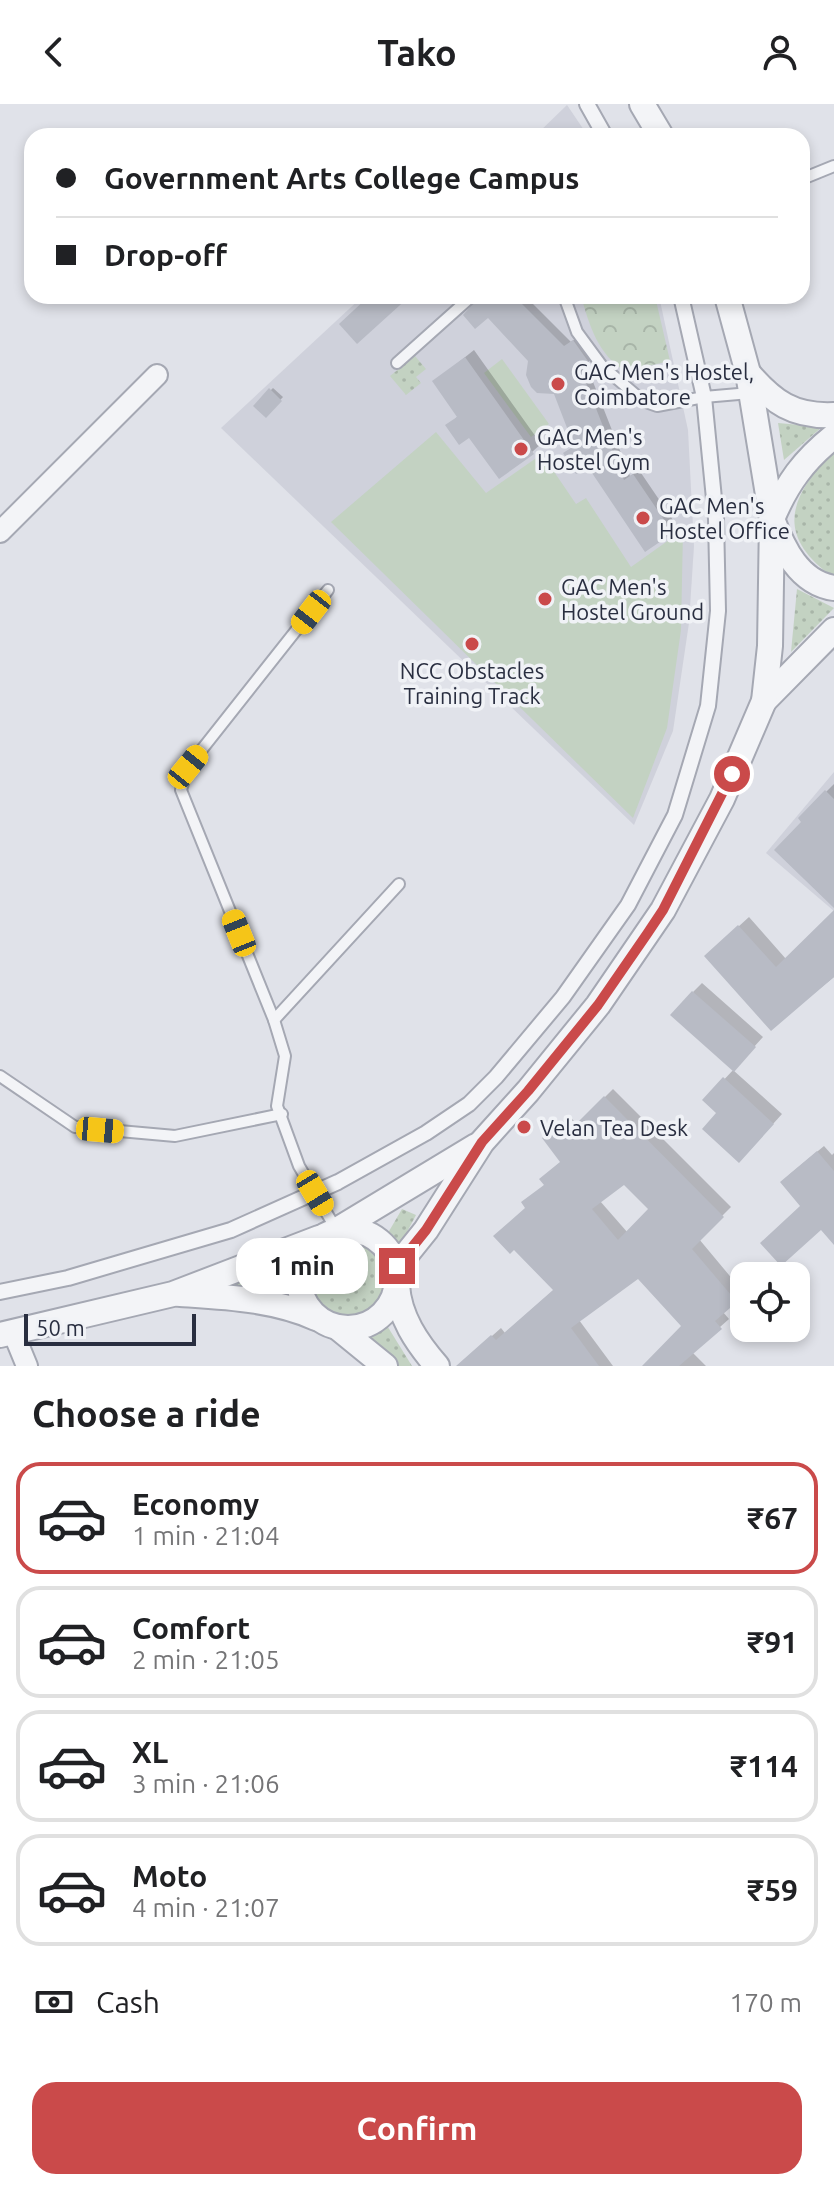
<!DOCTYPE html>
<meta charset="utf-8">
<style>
:root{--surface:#fff;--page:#f2f2f2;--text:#202124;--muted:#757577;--line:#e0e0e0;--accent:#ca4a4a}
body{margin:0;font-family:Ubuntu,sans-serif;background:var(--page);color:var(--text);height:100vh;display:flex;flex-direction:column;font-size:30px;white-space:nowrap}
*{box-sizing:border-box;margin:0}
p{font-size:26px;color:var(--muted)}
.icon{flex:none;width:44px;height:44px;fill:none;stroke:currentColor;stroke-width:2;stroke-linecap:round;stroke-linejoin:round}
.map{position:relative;height:1262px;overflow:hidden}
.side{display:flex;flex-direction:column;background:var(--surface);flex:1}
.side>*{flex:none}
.hud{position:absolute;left:24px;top:24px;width:786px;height:176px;border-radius:24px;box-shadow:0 4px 12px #0003;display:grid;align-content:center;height:176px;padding:0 32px;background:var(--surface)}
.buttons{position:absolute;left:730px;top:1158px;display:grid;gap:16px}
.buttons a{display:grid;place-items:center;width:80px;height:80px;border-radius:16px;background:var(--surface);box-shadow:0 4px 12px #0003;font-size:40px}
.scale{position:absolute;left:24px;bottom:20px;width:172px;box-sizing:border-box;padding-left:8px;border:4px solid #292e40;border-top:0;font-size:22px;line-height:28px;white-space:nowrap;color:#292e40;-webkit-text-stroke:6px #f0f2f6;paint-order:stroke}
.end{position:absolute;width:36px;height:36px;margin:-18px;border:10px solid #ca4a4a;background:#fff;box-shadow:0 0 0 4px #fff}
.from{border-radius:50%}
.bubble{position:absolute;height:56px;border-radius:24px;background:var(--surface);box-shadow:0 4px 12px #0003;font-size:26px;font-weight:600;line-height:56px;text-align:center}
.car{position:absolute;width:24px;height:48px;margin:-24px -12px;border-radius:10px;box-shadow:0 0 6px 2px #0007;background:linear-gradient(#f5c518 24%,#345 0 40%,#f5c518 0 76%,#345 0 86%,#f5c518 0)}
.hud b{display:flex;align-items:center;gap:28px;height:76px;font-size:30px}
.hud b+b{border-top:2px solid var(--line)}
.hud i{width:20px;height:20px;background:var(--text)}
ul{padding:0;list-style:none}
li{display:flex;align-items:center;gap:24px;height:112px;margin:0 16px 12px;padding:0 16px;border:4px solid var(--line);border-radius:24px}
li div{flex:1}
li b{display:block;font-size:30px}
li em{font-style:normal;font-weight:600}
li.on{border-color:var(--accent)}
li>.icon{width:72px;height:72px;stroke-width:1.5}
h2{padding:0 32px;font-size:36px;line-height:96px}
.pay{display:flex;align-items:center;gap:20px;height:88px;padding:0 32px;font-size:30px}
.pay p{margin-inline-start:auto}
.button{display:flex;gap:16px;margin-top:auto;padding:16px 32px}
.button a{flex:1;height:92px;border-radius:24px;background:var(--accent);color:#fff;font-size:32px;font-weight:600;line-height:92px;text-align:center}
header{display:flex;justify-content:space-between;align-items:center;height:104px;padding:0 32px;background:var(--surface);font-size:36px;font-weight:600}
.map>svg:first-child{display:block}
</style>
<header><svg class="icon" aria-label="back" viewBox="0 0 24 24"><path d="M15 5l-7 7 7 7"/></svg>Tako<svg class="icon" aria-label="person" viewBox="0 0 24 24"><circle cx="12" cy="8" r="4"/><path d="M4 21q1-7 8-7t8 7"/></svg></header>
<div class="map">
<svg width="834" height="1262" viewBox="0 0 834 1262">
<defs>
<pattern id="forest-crowns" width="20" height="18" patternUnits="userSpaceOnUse" patternTransform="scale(2)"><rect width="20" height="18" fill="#c3d2c2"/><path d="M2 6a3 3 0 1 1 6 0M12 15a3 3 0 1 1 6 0" fill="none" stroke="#a8b5a8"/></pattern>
<pattern id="park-dots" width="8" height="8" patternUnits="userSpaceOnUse" patternTransform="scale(2)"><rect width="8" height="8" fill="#c3d2c2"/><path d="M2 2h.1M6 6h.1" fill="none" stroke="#a8b5a8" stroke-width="1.8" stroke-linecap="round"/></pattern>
</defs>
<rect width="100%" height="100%" fill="#e0e2e9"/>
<g fill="#cfd1db">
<path d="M567 1 588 32H535Z"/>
<path d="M363 192H659L688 326 694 442 689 519 673 627 634 721 221 324Z"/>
<path d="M834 668V807L766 749Z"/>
</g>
<g fill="#c3d2c2">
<path d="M502 255 549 320 531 333 484 269Z"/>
<path d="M436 328 486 389 542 350 576 400 586 394 631 463 683 426 681 526 667 624 633 714 331 418Z"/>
</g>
<path fill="url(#forest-crowns)" d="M581 192H655L670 257 626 267C598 252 589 220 581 192Z"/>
<g fill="url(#park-dots)">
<path d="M415 252 426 265 416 273 421 279 406 291 390 272Z"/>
<path d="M778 319 822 323 784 356Z"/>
<path d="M834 346V474C773 431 790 392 834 346Z"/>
<path d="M797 485 834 504 791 548Z"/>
<path d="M402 1105 416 1111 399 1143 385 1134Z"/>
<circle cx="348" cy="1175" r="42"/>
<path d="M284 1161 291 1178 288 1194 199 1187Z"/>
<path d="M386 1220 412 1262H397L365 1234 374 1225Z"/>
</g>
<g fill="#0003" fill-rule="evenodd">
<path d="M485 192H525L571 238 579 232 595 252 586 260 630 372 639 366 677 422 671 427 588 360 565 349 576 341 555 288Z"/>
<path d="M474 246 541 340 532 348 470 331 448 322 458 312 434 278Z"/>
<path d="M273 284 283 293 266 311 256 301Z"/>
<path d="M834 680V801L804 718 800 714Z"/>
<path d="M834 809V873L771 924 716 843 749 813 786 855Z"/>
<path d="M702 879 763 933 733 966 782 1010 748 1048 719 1009 705 996 734 965 693 888Z"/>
<path d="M613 985 731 1103 699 1135 744 1189 723 1208 729 1215 692 1248 706 1262H645L684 1222 639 1172 579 1216 613 1262H472L475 1247 501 1224 505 1229 555 1185 527 1103 545 1080 541 1075 562 1057 552 1026 570 1012 577 1021ZM624 1078 651 1105 628 1129 600 1097Z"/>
<path d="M824 1042 832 1051 834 1049V1131L803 1102 789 1071Z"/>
</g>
<g fill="#b8bbc5" fill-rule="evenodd">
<path d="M369 192H410L357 240 339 220Z"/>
<path d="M480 192H514L564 242 573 236 590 260 581 266 624 376 633 370 673 429 645 448 588 363 576 370 563 349 574 342 554 290 537 289 531 283 526 271 528 257 488 214 475 225 463 211Z"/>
<path d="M465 253 534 350 499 375 469 334 459 341 445 321 457 313 432 277Z"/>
<path d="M269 284 282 297 266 314 253 302Z"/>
<path d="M825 686 834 695V804L774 746 801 718 798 714Z"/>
<path d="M834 806V873L771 927 704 852 738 821 776 863Z"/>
<path d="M692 887 756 943 734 968 670 911Z"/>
<path d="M723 973 774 1020 739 1059 702 1025 716 1009 702 996Z"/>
<path d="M604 992 724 1113 692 1145 737 1198 715 1217 722 1225 679 1262H642L681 1222 638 1175 571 1224 599 1262H456L491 1231 496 1236 553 1186 514 1146 510 1150 493 1132 525 1104 521 1098 544 1081 539 1075 560 1058 542 1034 561 1019 568 1028ZM624 1081 648 1105 618 1136 592 1105Z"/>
<path d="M817 1047 834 1067V1141L821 1126 781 1162 760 1139 800 1102 780 1078Z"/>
</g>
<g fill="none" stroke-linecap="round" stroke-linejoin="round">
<defs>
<g id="service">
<path d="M802 75 834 62"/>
<path d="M564 192 577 228 602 262 643 297 657 302 704 293 750 289"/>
<path d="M397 259 472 192"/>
<path d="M328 486 188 663 181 686 274 916 285 952 277 1002 299 1062 336 1125"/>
<path d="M274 916 399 780"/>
<path d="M0 972 75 1023 175 1032 282 1010"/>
</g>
<g id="pedestrian">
<path d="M587 0 605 32"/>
<path d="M0 1188 68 1174 231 1126 338 1078 426 1029 469 1000 496 973 563 893 628 801 675 711 708 602 718 507 716 415 704 293 681 192"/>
</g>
<g id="minor">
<path d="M0 428 157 271"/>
<path d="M13 1228 27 1262"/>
</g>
<g id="tertiary">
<path d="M642 0 661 32"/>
<path d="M748 269C773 298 793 313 834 311"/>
<path d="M834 332C804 356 787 379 772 415 783 444 799 479 834 484"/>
<path d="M764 597 834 526"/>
<circle cx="348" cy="1175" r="49"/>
<path d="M337 1126 476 1042"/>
<path d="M397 1162 426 1126 482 1038 528 987 598 901 663 806 722 695 764 597 770 542 772 415 748 269 727 192"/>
<path d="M397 1181C399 1213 417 1239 437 1262"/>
<path d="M180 1190C225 1193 274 1195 316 1214"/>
<path d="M337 1223 385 1262"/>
<path d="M0 1231 173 1190 319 1134"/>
</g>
</defs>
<use href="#service" stroke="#a5a8b3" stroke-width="14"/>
<use href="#pedestrian" stroke="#a5a8b3" stroke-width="18"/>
<use href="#minor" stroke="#a5a8b3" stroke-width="24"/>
<use href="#tertiary" stroke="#a5a8b3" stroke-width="28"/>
<use href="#service" stroke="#f3f4f7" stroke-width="10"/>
<use href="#pedestrian" stroke="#f3f4f7" stroke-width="14"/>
<use href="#minor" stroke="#f3f4f7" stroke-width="20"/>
<use href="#tertiary" stroke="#f3f4f7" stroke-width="24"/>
</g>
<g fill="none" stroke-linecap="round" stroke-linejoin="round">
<path stroke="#ca4a4a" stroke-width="10" d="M397 1162 426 1126 482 1038 528 987 598 901 647 830 663 806 732 670"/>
</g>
<g fill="#ca4a4a" stroke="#f0f2f6" stroke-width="3">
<circle cx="558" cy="280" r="8"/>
<circle cx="521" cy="345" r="8"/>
<circle cx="643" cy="414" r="8"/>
<circle cx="545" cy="495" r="8"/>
<circle cx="472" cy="540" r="8"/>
<circle cx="524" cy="1023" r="8"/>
</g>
<g text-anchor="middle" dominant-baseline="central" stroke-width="7" stroke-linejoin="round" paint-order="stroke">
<g font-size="22" fill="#292e40" stroke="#f0f2f6" text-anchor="start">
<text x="574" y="267">GAC Men's Hostel,<tspan x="574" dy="25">Coimbatore</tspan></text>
<text x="537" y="332">GAC Men's<tspan x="537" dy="25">Hostel Gym</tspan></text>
<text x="659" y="401">GAC Men's<tspan x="659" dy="25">Hostel Office</tspan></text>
<text x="561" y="482">GAC Men's<tspan x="561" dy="25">Hostel Ground</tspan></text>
<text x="472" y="566" text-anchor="middle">NCC Obstacles<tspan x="472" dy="25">Training Track</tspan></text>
<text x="540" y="1023">Velan Tea Desk</text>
</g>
</g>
</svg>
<div class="buttons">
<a><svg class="icon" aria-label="locate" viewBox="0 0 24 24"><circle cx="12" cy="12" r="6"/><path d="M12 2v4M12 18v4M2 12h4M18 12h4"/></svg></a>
</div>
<div class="scale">50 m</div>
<i class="end from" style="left:732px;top:670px"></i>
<i class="end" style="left:397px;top:1162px"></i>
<div class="bubble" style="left:236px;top:1134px;width:132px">1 min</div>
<i class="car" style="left:311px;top:508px;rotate:218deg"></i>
<i class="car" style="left:188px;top:663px;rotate:39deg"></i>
<i class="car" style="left:239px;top:829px;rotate:338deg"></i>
<i class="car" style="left:100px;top:1026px;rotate:95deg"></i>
<i class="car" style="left:315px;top:1089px;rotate:149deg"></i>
<div class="hud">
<b><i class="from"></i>Government Arts College Campus</b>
<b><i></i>Drop-off</b>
</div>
</div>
<section class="side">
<h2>Choose a ride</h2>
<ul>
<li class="on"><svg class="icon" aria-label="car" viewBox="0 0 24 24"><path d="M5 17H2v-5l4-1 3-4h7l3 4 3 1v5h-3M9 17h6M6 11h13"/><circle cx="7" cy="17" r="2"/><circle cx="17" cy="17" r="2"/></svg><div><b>Economy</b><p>1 min · 21:04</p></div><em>₹67</em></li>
<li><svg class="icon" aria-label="car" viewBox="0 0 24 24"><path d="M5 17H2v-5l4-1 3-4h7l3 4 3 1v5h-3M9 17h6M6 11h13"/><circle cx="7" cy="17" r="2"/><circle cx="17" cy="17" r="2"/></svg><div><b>Comfort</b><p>2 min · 21:05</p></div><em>₹91</em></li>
<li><svg class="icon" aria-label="car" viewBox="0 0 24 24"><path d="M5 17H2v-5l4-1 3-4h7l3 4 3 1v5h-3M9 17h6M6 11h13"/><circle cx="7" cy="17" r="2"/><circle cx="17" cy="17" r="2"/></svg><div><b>XL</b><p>3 min · 21:06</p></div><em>₹114</em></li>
<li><svg class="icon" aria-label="car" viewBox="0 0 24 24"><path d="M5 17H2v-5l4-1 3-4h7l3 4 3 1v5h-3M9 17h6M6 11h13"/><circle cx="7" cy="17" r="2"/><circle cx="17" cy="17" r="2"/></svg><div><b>Moto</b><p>4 min · 21:07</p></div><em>₹59</em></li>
</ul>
<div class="pay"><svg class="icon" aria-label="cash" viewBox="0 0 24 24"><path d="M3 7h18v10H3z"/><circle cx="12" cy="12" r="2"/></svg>Cash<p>170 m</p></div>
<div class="button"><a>Confirm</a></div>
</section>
